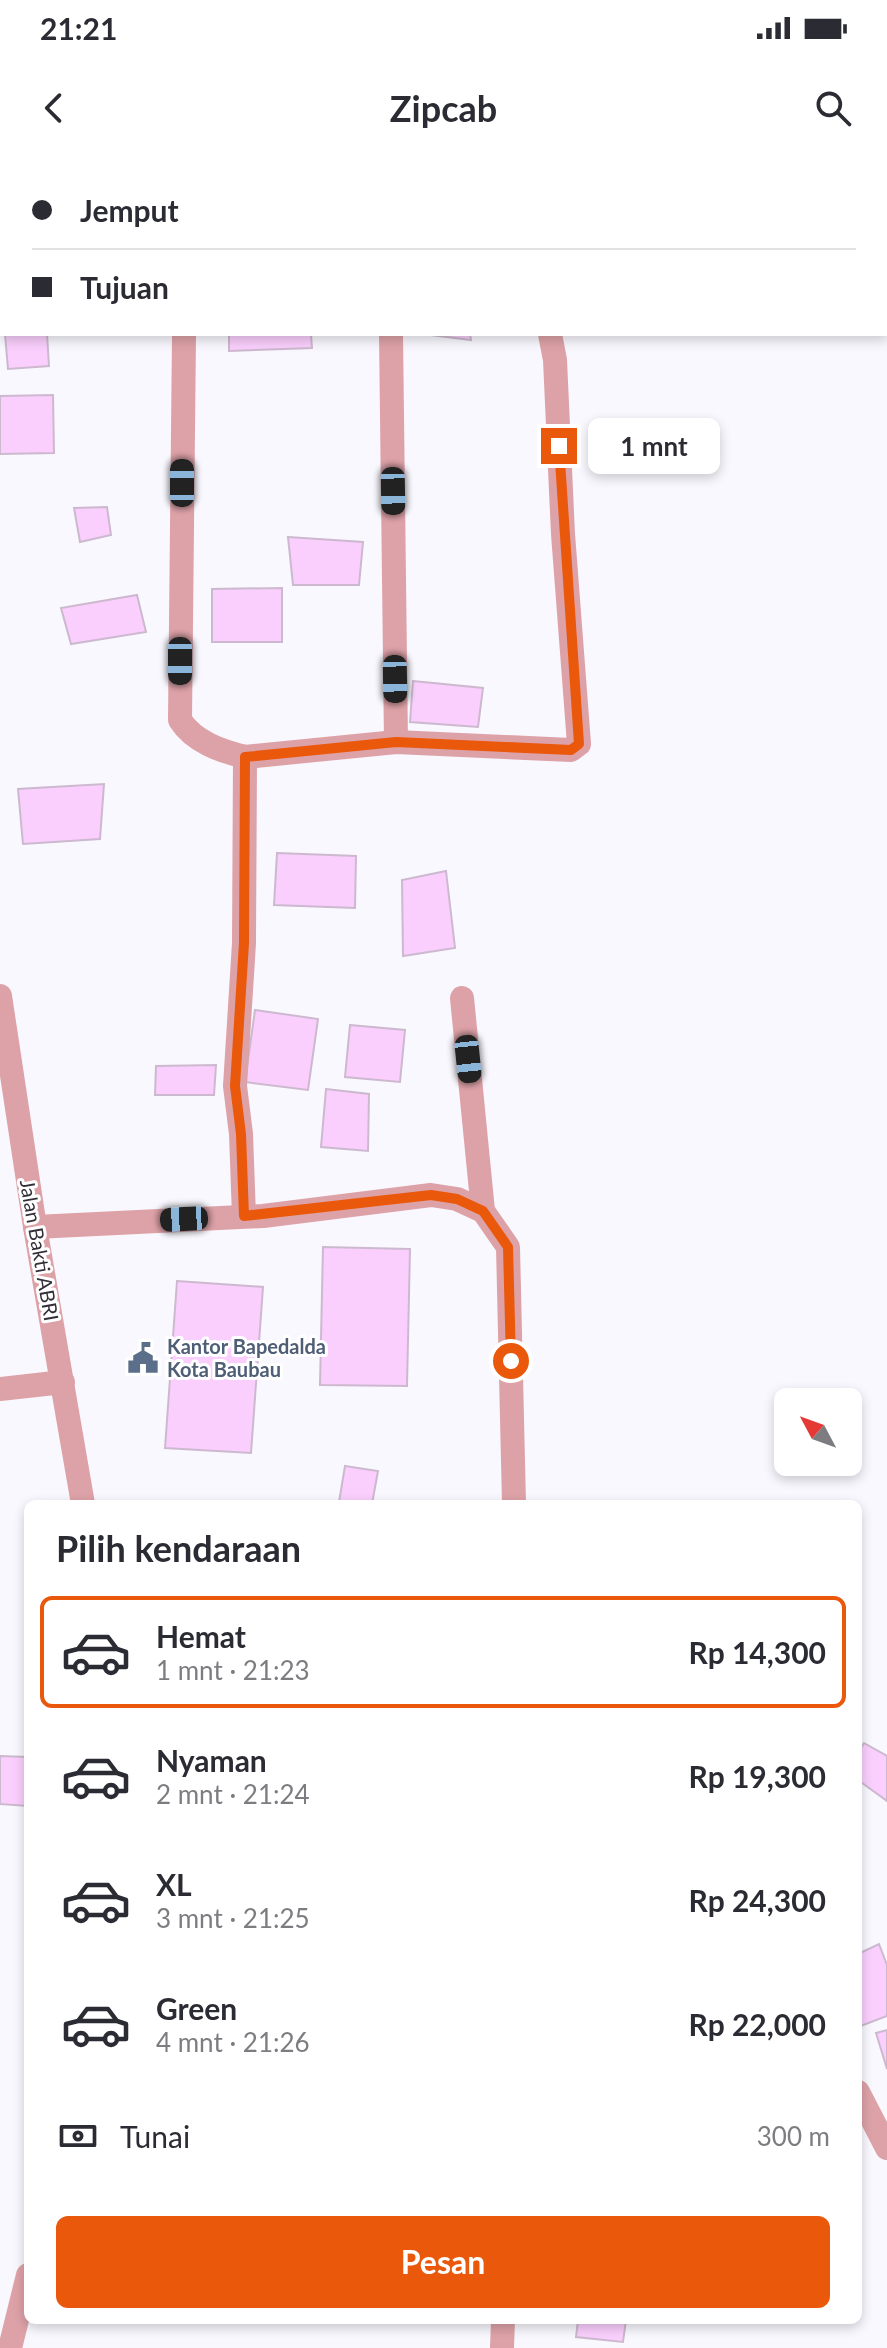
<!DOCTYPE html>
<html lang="id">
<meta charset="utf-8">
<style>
:root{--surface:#fff;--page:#f2f2f3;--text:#2b2b33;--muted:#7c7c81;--line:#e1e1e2;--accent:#ea580c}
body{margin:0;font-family:Lato,sans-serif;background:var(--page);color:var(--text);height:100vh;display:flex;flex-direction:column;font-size:30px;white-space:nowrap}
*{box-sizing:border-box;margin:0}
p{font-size:26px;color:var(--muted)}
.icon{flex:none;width:44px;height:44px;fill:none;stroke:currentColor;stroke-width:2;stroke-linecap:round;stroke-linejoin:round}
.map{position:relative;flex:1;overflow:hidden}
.side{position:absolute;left:24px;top:1340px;width:838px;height:824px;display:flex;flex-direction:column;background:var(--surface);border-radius:12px;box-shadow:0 4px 12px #0003}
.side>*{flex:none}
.banner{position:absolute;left:0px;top:0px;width:888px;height:176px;box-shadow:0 4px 12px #0003;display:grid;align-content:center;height:176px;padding:0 32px;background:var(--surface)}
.needle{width:52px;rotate:311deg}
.tools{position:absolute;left:774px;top:1228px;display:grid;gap:16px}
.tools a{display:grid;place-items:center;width:88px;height:88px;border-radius:12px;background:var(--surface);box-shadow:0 4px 12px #0003;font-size:40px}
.end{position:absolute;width:36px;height:36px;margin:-18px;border:10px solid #ea580c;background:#fff;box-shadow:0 0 0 4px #fff}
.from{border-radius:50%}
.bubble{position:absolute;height:56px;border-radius:12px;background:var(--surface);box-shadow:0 4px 12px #0003;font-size:26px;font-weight:700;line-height:56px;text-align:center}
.car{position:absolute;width:24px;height:48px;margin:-24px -12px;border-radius:10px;box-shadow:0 0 6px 2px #0007;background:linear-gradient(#222 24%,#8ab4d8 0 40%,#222 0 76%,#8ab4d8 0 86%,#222 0)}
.banner b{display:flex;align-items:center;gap:28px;height:76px;font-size:30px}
.banner b+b{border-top:2px solid var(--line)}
.banner i{width:20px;height:20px;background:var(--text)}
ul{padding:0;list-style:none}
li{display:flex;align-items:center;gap:24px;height:112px;margin:0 16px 12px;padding:0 16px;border:4px solid transparent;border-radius:12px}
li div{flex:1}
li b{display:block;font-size:30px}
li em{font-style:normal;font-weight:700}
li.active{border-color:var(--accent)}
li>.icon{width:72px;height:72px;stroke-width:1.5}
h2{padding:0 32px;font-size:36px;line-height:96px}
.pay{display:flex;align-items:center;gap:20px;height:88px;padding:0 32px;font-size:30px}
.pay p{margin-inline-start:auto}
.cta{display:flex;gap:16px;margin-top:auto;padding:16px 32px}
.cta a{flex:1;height:92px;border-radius:12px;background:var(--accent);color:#fff;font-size:32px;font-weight:700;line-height:92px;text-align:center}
.status{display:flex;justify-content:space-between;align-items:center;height:56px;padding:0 40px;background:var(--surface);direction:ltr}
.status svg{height:22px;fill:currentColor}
header{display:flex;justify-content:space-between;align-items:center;height:104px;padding:0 32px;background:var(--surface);font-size:36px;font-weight:700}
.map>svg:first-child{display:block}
</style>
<div class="status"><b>21:21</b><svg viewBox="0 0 49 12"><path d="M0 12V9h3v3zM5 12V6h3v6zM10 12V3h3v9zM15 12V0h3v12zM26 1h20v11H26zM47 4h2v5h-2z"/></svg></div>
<header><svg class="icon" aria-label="back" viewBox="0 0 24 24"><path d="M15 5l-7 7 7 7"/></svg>Zipcab<svg class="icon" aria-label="search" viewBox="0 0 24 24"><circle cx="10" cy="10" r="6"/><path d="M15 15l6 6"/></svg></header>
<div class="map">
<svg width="887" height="2188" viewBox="0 0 887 2188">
<rect width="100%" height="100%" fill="#f9f8fe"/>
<g fill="#facffd" stroke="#cdb9cf" stroke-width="2">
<path d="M175 0H277L175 2Z"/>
<path d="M5 174H47L49 206 8 209Z"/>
<path d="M229 174H311L312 188 229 191Z"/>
<path d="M423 174H470L471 180Z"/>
<path d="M53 235 54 293 0 294V236Z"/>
<path d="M107 347 111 375 80 382 74 348Z"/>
<path d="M288 377 363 382 359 425H293Z"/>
<path d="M282 428V482H212V429Z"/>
<path d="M137 435 146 472 71 484 61 448Z"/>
<path d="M413 521 483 528 478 567 410 562Z"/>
<path d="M104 624 100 679 23 684 18 629Z"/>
<path d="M277 693 356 696 355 748 274 745Z"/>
<path d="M446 711 455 788 403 796 402 720Z"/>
<path d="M255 850 318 859 308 930 245 922Z"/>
<path d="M350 865 405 870 400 922 345 917Z"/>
<path d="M216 905 214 935H155L156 906Z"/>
<path d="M326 929 369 934 368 991 321 987Z"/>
<path d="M323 1087 410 1089 407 1226 320 1225Z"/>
<path d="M177 1121 263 1127 251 1293 165 1288Z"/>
<path d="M345 1306 378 1311 372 1344 339 1342Z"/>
<path d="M864 1583 887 1596V1641L858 1620V1593Z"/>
<path d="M0 1596 28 1597V1646L0 1644Z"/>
<path d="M879 1784 887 1805V1856L858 1867V1794Z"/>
<path d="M887 1870V1909L876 1873Z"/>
<path d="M578 2160H626L623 2182 576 2177Z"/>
</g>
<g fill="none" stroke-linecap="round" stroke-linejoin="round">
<g stroke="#dda2a8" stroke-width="24">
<path d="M151 0V2"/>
<path d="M410 2V0"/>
<path d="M0 148H2"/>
<path d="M184 174 180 560C194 582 221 591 245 597L396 582 571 590 579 584 563 374 555 200 550 174"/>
<path d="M391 174 396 582"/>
<path d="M0 836 35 1067 83 1344"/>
<path d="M462 838 483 1051"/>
<path d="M244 1056 241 974 235 926 244 783 245 597"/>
<path d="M35 1067 263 1056 431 1035 457 1039 483 1051 508 1087 514 1344"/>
<path d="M0 1229 63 1222"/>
<path d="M858 1932 887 1988"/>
<path d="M10 2188 28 2115"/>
<path d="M502 2188 503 2160"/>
</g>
</g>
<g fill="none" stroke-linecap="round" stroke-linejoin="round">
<path stroke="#ea580c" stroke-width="10" d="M511 1201 508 1087 483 1051 457 1039 431 1035 244 1056 241 974 235 926 244 783 245 597 396 582 571 590 579 584 559 286"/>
</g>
<defs>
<symbol id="civic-bare" viewBox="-9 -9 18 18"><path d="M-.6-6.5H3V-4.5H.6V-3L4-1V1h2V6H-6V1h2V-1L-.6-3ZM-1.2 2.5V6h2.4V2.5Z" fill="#5c6f8a" stroke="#fff" stroke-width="2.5" paint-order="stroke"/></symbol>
</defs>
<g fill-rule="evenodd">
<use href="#civic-bare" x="121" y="1176" width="44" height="44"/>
</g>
<g text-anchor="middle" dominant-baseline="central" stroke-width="6" stroke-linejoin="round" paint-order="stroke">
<g font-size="20" fill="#322f39" stroke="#fff">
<text transform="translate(40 1090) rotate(80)">Jalan Bakti ABRI</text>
</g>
<g font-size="20" font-weight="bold" fill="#4e5e75" stroke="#fff" text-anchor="start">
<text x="167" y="1186">Kantor Bapedalda<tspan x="167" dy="23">Kota Baubau</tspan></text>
</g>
</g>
</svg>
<div class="tools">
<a><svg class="needle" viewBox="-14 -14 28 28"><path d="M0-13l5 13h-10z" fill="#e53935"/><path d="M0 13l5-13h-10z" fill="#7c7c81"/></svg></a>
</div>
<i class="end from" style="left:511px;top:1201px"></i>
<i class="end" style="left:559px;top:286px"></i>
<div class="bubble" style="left:588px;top:258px;width:132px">1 mnt</div>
<i class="car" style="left:182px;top:323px;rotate:0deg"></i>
<i class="car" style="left:393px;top:331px;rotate:179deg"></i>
<i class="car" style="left:180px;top:501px;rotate:180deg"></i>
<i class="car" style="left:395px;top:519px;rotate:179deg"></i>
<i class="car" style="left:468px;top:899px;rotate:174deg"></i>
<i class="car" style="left:184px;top:1059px;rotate:267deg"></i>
<div class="banner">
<b><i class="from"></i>Jemput</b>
<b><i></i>Tujuan</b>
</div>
<section class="side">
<h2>Pilih kendaraan</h2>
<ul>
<li class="active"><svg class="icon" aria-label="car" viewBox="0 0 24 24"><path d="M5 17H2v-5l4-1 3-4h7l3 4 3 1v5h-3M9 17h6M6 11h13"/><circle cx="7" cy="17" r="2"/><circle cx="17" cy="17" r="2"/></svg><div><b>Hemat</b><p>1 mnt · 21:23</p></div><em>Rp 14,300</em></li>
<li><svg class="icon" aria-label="car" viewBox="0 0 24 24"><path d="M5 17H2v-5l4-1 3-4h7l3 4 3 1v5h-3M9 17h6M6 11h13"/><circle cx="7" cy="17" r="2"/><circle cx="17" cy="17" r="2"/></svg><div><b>Nyaman</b><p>2 mnt · 21:24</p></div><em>Rp 19,300</em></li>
<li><svg class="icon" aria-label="car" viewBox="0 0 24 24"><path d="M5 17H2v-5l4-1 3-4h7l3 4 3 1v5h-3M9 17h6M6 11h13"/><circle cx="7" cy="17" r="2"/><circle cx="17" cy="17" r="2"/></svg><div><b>XL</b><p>3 mnt · 21:25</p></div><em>Rp 24,300</em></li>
<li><svg class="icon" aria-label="car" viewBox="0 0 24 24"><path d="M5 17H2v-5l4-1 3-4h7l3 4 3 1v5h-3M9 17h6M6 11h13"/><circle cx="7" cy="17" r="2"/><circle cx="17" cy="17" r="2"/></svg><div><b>Green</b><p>4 mnt · 21:26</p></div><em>Rp 22,000</em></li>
</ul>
<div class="pay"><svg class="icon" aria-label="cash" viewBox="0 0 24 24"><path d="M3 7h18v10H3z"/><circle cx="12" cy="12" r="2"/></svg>Tunai<p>300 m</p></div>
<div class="cta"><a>Pesan</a></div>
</section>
</div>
